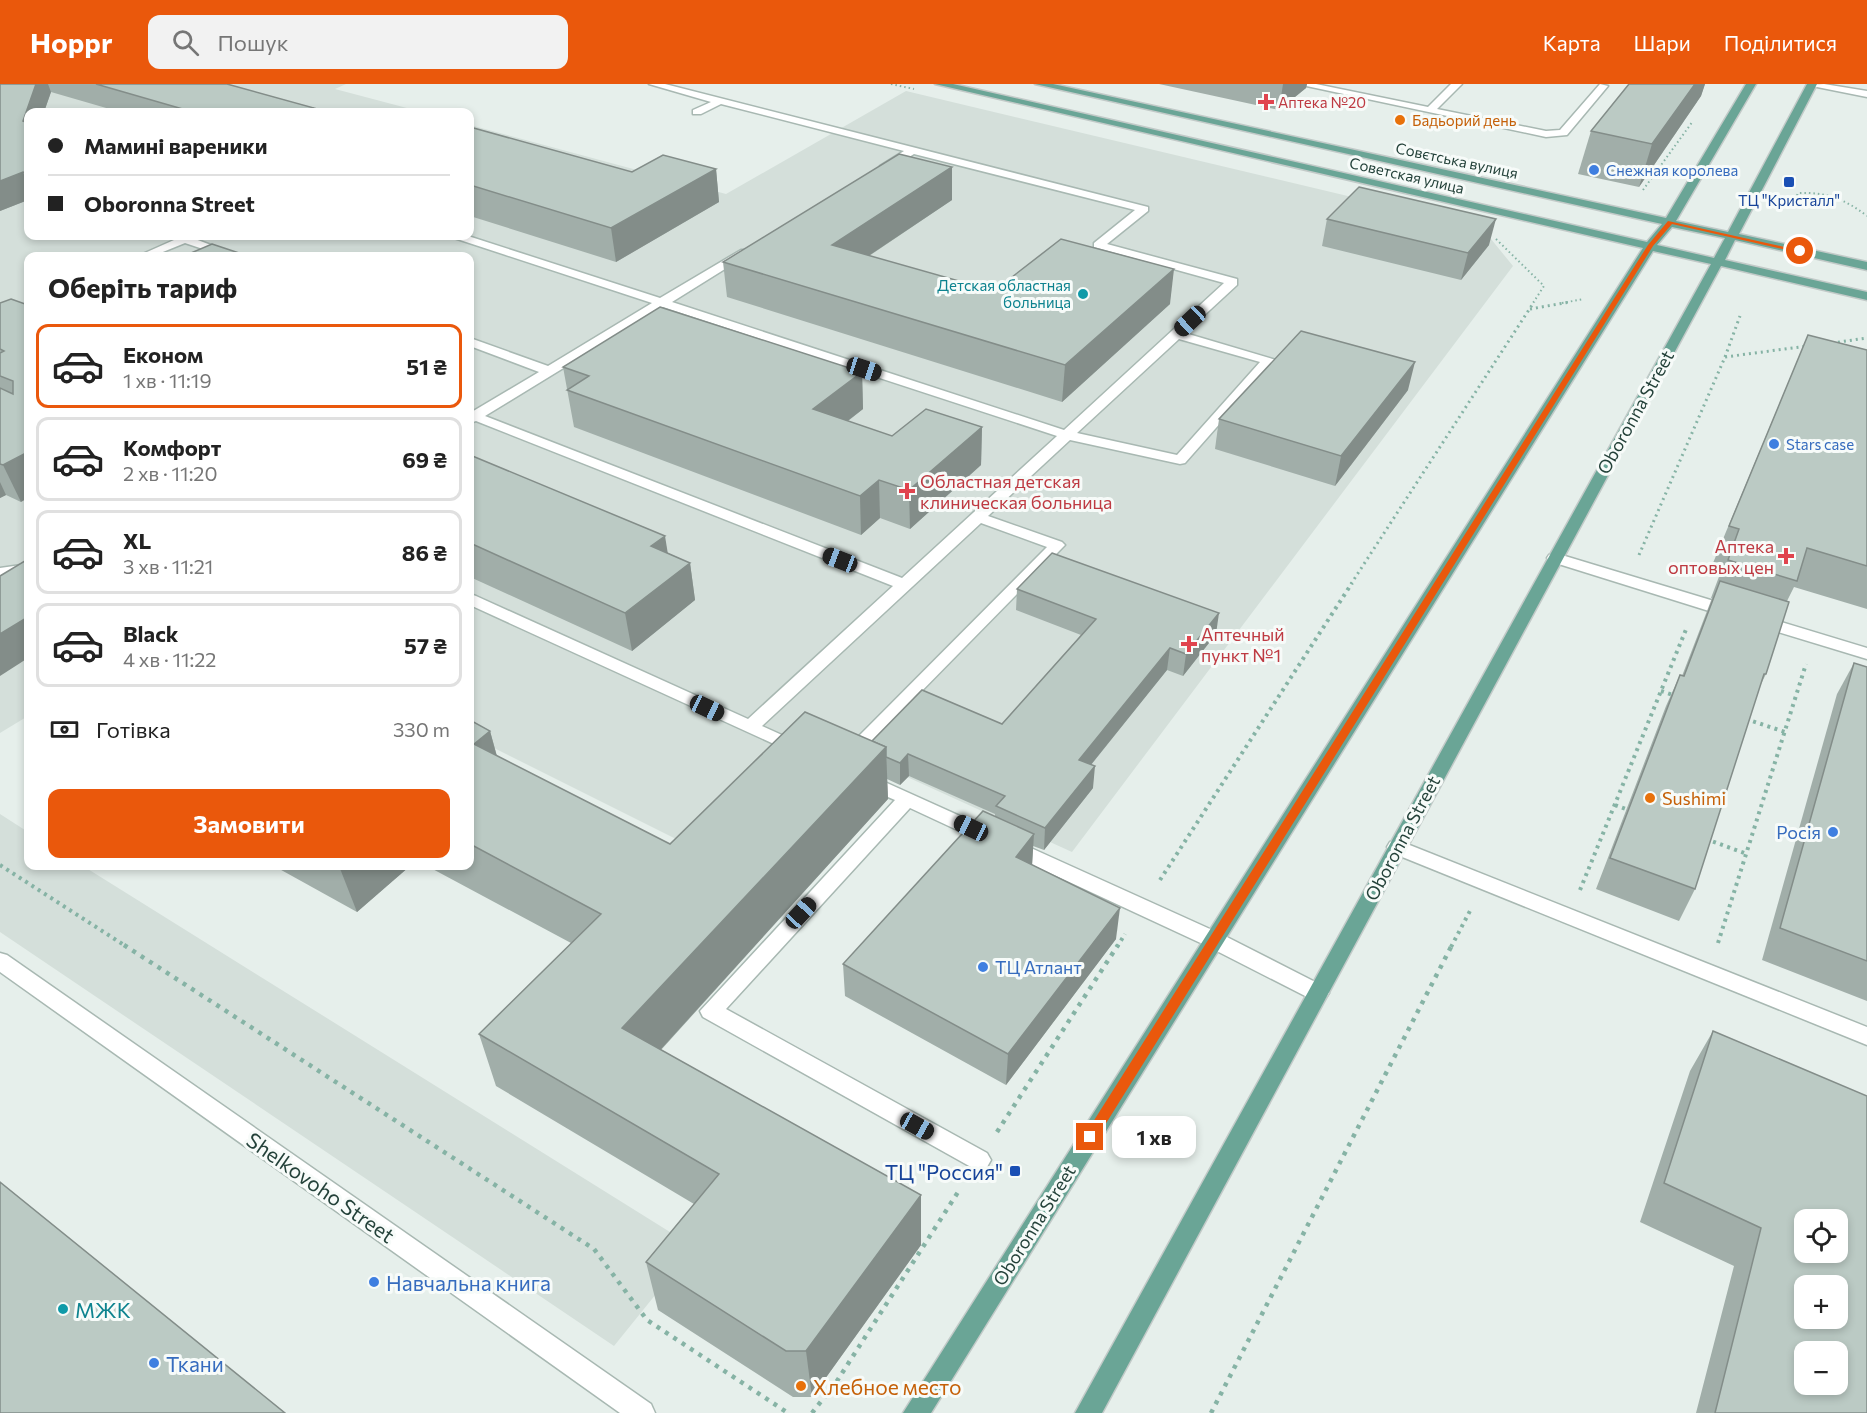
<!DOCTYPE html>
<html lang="uk">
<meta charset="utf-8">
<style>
:root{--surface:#fff;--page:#f2f2f2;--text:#222;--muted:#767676;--line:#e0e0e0;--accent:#ea580c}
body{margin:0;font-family:Commissioner,sans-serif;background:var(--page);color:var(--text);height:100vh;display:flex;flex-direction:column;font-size:22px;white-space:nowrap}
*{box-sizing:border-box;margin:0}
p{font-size:20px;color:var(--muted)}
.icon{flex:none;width:33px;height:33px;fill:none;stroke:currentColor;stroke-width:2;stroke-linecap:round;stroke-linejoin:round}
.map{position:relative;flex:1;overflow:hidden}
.sheet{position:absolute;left:24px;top:168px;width:450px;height:618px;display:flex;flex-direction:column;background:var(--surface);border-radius:12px;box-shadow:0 3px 9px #0003}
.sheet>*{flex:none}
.hud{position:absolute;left:24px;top:24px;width:450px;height:132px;border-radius:12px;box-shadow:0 3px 9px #0003;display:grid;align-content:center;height:132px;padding:0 24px;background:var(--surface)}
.buttons{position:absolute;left:1794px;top:1125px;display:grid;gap:12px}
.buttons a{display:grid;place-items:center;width:54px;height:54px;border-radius:12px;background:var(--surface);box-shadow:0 3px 9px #0003;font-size:30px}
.end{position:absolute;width:27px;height:27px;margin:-14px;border:8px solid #ea580c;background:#fff;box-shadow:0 0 0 3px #fff}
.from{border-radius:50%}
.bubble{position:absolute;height:42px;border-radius:12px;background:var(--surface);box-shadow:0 3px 9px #0003;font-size:20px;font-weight:700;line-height:42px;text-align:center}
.car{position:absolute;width:18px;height:36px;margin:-18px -9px;border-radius:8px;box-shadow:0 0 4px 2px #0007;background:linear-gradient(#222 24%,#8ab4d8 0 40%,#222 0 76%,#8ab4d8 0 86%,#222 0)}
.hud b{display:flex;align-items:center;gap:21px;height:57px;font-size:22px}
.hud b+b{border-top:2px solid var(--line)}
.hud i{width:15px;height:15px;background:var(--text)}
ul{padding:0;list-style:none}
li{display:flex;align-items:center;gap:18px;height:84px;margin:0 12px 9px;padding:0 12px;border:3px solid var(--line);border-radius:12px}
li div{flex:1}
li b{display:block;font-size:22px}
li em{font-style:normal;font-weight:700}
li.on{border-color:var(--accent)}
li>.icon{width:54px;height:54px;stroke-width:1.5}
h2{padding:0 24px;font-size:27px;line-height:72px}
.pay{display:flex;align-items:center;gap:15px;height:66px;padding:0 24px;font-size:22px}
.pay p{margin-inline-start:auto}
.cta{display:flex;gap:12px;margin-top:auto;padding:12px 24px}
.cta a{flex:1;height:69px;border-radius:12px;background:var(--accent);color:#fff;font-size:24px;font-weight:700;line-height:69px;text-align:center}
header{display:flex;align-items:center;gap:36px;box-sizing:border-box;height:84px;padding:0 30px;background:var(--accent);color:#fff}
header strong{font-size:28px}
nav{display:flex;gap:33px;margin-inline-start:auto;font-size:21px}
.search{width:420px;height:54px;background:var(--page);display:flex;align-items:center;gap:15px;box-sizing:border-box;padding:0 21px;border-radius:12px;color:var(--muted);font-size:22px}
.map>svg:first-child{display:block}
</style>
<header>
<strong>Hoppr</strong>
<div class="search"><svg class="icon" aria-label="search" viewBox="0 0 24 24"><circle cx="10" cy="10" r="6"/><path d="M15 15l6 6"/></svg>Пошук</div>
<nav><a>Карта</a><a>Шари</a><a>Поділитися</a></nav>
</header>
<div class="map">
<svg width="1867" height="1329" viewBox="0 0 1867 1329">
<rect width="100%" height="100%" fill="#e6efeb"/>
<g fill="#d4dfda">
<path d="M56 0H346L335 5 422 28H28V152H470V41L726 110 906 7 1482 144 1513 182 1072 768 861 672 676 755 470 652V172H28V632L0 649V20Z"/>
<path d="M0 730 28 748V782H83L694 1163 614 1262 0 848Z"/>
</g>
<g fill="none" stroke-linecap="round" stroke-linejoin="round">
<defs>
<g id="minor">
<path d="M649 0H665L1148 123V127L1107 160 1237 195V201L1185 249 1276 276 1185 379 1180 380 1070 356 988 432 1062 458 1065 461 855 675H843L840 671 1047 463 981 439 762 642 804 661 807 665 804 669 798 671 470 521V510L476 512 748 635 893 502 476 337 470 339V329L539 288 470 262V254L548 282 652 219 454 154 453 152H468L660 214 741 166H749V170L672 218 1064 346 1224 199 1094 163V159L1135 126 914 70 888 86H880V82L904 67 721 20 701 30H693V26L711 18ZM663 223 1057 352 902 494 485 332ZM1179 255 1260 278 1177 371 1077 349Z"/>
<path d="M1297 0H1316L1428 23 1451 0H1462L1437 25 1546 47 1560 46 1600 0 1608 2 1567 51 1546 53Z"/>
<path d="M1824 0 1867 7V13L1807 1Z"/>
<path d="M183 152H197L195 155 240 172H224L185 159 153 172H138Z"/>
<path d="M1555 469 1737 524 1739 528 1737 532H1725L1549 477 1547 474 1549 471Z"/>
<path d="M28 480V490L0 494V484Z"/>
<path d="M1758 531 1867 564V575L1752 540 1750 536 1752 532Z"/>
<path d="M867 690 1221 850 1325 903 1329 909 1325 915 1318 917 1311 915 1207 862 910 724 726 925 987 1069 991 1076 987 1083 979 1086 971 1083 703 933 700 927 895 716 860 701 858 696 860 691Z"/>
<path d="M1397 756 1867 943V961L1390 768 1387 763 1390 758Z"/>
<path d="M0 869 7 871 651 1320 655 1329H620L0 888Z"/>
</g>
<path id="major" d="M935 0H953L1647 158 1662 140 1035 0H1053L1666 134 1746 0H1756L1676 137 1728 148 1807 0H1817L1739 150 1867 178V186L1735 156 1725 176 1867 208V216L1721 182 1102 1329H1075L1711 180 1653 167 931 1329H903L1643 164ZM1672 143 1725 154 1714 174 1657 161Z"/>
</defs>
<use href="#minor" stroke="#a8b8b2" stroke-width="3"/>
<use href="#major" stroke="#c2cac8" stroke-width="3"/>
<g stroke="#86b3a5" stroke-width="2" stroke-dasharray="1.5 3" stroke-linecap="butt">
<path d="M891 0 914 5"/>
<path d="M1643 106 1693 37"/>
<path d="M1792 124 1798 109C1826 108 1845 115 1867 132"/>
<path d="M1496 155 1544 202 1533 219"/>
<path d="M1562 219 1584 215"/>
</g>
<g stroke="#86b3a5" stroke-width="3" stroke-dasharray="2 4" stroke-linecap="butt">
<path d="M1530 225 1570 218"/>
<path d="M1832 259 1867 254"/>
<path d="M1725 273 1740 232"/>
<path d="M1639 471 1725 273 1807 262"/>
<path d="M1351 500 1534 218"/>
</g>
<g stroke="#86b3a5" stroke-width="4" stroke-dasharray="3 4.5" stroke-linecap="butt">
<path d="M1661 607 1676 612"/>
<path d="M1746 635 1785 648"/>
<path d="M1615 721 1631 727"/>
<path d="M1706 755 1747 770"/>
<path d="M0 781 127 863"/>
<path d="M1160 796 1352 499"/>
<path d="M1580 806 1687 543"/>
<path d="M1718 859 1806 580"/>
<path d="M1117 863 1125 850"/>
<path d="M1451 863 1471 825"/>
</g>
<g stroke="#86b3a5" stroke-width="4.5" stroke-dasharray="4 6" stroke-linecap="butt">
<path d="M124 861 594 1165 647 1236 788 1329"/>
<path d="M997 1048 1118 861"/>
<path d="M812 1329 837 1297 960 1105"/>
<path d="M1211 1329 1452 861"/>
</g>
<use href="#minor" fill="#fff" fill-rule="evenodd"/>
<use href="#major" fill="#6aa596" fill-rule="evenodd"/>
</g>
<g fill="#a1aea9">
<path d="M0 0H227L314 24 315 28H120L51 8 44 28H28V116L0 127Z"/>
<path d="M1159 0H1307L1306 4 1279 26Z"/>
<path d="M1629 0H1705L1701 12 1639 103 1578 90 1591 47Z"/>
<path d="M470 43 632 88 716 85 719 118 616 178 470 132Z"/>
<path d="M952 83V116L869 172 994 207 1170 220 1062 318 727 213 723 178Z"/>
<path d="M1327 135 1489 161 1461 196 1322 162Z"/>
<path d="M11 215 21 418 6 411 0 414V219Z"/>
<path d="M1808 251 1867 266V525L1794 503 1787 517 1766 590 1758 606 1695 805 1679 837 1596 805 1666 622 1680 591 1682 592 1712 514H1711L1723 482 1713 479Z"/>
<path d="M563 283 862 288 863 325 848 337 892 352 982 343 981 381 910 445 880 434 861 451 574 343Z"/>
<path d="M1408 306 1335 402 1215 365 1219 335Z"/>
<path d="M470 371 668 469 690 479 695 516 632 567 470 493Z"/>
<path d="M1017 505 1216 550 1183 592 1167 586 1091 681 1093 704 1044 766 1033 762 1032 781 1116 855 1006 1001 845 912 843 880 995 732V730L909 692 900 701 887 695 888 715 661 966 921 1161 812 1313H793L658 1226 646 1178 694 1120 496 1002 479 950 571 859 427 782H470V636L490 647 497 672 670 760 872 657 1002 640 1081 551 1016 526Z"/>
<path d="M1854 579 1867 583V917L1762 876 1837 610Z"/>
<path d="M274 782H410L357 828Z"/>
<path d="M1713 947 1867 1329H1696L1734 1182 1640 1138 1690 987Z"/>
</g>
<g fill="#838d89">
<path d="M36 0H48L51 8 44 28H28V50L23 37Z"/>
<path d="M1283 0H1307L1306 4 1279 26Z"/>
<path d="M1695 0H1705L1701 12 1639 103 1652 60Z"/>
<path d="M314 24 315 28H303Z"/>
<path d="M952 83V116L834 195 832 161Z"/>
<path d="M716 85 719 118 616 178 611 144Z"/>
<path d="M23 88 28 100V116L0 127V97Z"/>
<path d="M1496 135 1489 161 1461 196 1468 169Z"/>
<path d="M1174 185 1170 220 1062 318 1065 281Z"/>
<path d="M1415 278 1408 306 1335 402 1341 372Z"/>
<path d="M862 288 863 325 815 362 813 325Z"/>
<path d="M982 343 981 381 910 445 909 406Z"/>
<path d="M28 368V414L21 418 3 381Z"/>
<path d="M879 396 880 434 861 451 860 412Z"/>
<path d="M0 398 6 411 0 414Z"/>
<path d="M665 452 671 489 651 462Z"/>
<path d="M690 479 695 516 632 567 625 529Z"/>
<path d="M1219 529 1216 550 1183 592 1186 570Z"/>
<path d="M28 533V574L0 592V550Z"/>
<path d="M1170 564 1167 586 1077 698 1079 676Z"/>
<path d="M490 647 504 699 474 660Z"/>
<path d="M886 663 888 715 633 996 622 944Z"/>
<path d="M908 670 909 692 900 701V679Z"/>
<path d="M1095 682 1093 704 1044 766 1045 744Z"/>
<path d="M1034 750 1032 782 1016 773Z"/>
<path d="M339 782H410L357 828Z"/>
<path d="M1120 824 1116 855 1006 1001 1008 970Z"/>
<path d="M921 1111V1161L812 1313 806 1267Z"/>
</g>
<g fill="#bbcac4" stroke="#838d89" stroke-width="1.5" fill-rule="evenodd">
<path d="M0 0H36L23 37 28 39V90L23 88 0 97Z"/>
<path d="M96 0H227L314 24 303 28H193Z"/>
<path d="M1629 0H1695L1652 60 1591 47Z"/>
<path d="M470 43 632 88 663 71 716 85 611 144 470 101Z"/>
<path d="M899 70 952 83 832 161 994 207 1061 155 1174 185 1065 281 723 178Z"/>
<path d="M1359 103 1496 135 1468 169 1327 135Z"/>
<path d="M212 160 248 172H184Z"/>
<path d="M11 215 28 221V368L3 381 0 380V304L13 310V297L0 292V269L4 267 0 265V219Z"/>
<path d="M660 223 862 288 813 325 892 352 926 325 982 343 909 406 879 396 860 412 567 306 589 292 563 283Z"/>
<path d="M1301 247 1415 278 1341 372 1219 335Z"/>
<path d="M1808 251 1867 266V482L1807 464 1797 497 1728 476 1739 445 1729 442Z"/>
<path d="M470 371 665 452 651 462 690 479 625 529 470 459Z"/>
<path d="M1052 469 1219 529 1186 570 1170 564 1079 676 1095 682 1045 744 996 722 1005 712 908 670 900 679 886 673V663L872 657 922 606 1002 640 1096 535 1017 505Z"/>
<path d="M28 475V533L0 550V492Z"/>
<path d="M1720 497 1789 518 1766 590H1764L1695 805 1610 774 1680 591 1684 592Z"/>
<path d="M1854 579 1867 583V877L1780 844Z"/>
<path d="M805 628 886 663 622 944 921 1111 806 1267H786L646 1178 719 1090 479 950 601 830 470 760V636L490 647 474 660 670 760Z"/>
<path d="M983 727 1034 750 1016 773 1120 824 1008 970 843 880Z"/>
<path d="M1713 947 1867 1012V1329H1715L1761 1144 1664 1099ZM1804 1136H1838V1168H1804ZM1804 1202H1838V1234H1804ZM1804 1268H1838V1300H1804Z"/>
<path d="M0 1098 285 1329H0Z"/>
</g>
<path fill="#ea580c" d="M1668 137 1803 167 1800 169 1672 140 1653 162 1095 1057H1086V1049L1648 161Z"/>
<g fill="#e0444e" stroke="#f7fbf9" stroke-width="2">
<path d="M1263 9h6v6h6v6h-6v6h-6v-6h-6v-6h6z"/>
<path d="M904 398h6v6h6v6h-6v6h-6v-6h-6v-6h6z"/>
<path d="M1783 463h6v6h6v6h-6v6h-6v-6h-6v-6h6z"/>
<path d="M1186 551h6v6h6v6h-6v6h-6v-6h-6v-6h6z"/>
</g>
<g fill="#e8710a" stroke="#f7fbf9" stroke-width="2">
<circle cx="1400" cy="36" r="6"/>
<circle cx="1650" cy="714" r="6"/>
<circle cx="801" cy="1302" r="6"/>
</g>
<g fill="#3f7fe0" stroke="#f7fbf9" stroke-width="2">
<circle cx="1594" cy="86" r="6"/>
<circle cx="1774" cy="360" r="6"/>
<circle cx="1833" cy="748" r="6"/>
<circle cx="983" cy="883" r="6"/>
<circle cx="374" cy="1198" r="6"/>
<circle cx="154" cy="1279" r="6"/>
</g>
<g fill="#1a4fb4" stroke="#f7fbf9" stroke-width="2">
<rect x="1783" y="92" width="12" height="12" rx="3"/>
<rect x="1009" y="1081" width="12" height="12" rx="3"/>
</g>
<g fill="#0f9aa8" stroke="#f7fbf9" stroke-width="2">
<circle cx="1083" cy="210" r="6"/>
<circle cx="63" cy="1225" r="6"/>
</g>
<g text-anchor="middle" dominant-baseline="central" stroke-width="6" stroke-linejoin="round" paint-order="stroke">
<g font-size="15" fill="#be3a42" stroke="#f7fbf9" text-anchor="start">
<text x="1278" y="18">Аптека №20</text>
</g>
<g font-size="15" fill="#c56008" stroke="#f7fbf9" text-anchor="start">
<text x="1412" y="36">Бадьорий день</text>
</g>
<g font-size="15" fill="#24423a" stroke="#f7fbf9">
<text transform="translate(1457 76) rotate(12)">Совєтська вулиця</text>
<text transform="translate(1407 91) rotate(13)">Советская улица</text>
</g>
<g font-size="15" fill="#366cbe" stroke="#f7fbf9" text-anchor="start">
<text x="1606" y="86">Снежная королева</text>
<text x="1786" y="360">Stars case</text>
</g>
<g font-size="15" fill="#164399" stroke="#f7fbf9">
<text x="1789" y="116">ТЦ "Кристалл"</text>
</g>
<g font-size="15" fill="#0d838f" stroke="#f7fbf9" text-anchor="end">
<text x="1071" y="201">Детская областная<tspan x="1071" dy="17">больница</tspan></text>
</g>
<g font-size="18" fill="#24423a" stroke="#f7fbf9">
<text transform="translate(1635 328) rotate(-61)">Oboronna Street</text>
<text transform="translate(1402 754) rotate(-62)">Oboronna Street</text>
<text transform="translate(1034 1141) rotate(-58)">Oboronna Street</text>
</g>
<g font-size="18" fill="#be3a42" stroke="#f7fbf9" text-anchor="start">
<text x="920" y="397">Областная детская<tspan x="920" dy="21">клиническая больница</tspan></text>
<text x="1774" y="462" text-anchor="end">Аптека<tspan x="1774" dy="21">оптовых цен</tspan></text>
<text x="1201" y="550">Аптечный<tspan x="1201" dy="21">пункт №1</tspan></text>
</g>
<g font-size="18" fill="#c56008" stroke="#f7fbf9" text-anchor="start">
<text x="1662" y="714">Sushimi</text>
</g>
<g font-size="18" fill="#366cbe" stroke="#f7fbf9" text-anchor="end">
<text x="1821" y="748">Росія</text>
<text x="995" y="883" text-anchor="start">ТЦ Атлант</text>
</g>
<g font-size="21" fill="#164399" stroke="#f7fbf9" text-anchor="end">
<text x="1003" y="1087">ТЦ "Россия"</text>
</g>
<g font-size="21" fill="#24423a" stroke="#f7fbf9">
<text transform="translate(321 1103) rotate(35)">Shelkovoho Street</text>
</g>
<g font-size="21" fill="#366cbe" stroke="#f7fbf9" text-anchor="start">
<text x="386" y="1198">Навчальна книга</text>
<text x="166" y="1279">Ткани</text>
</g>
<g font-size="21" fill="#0d838f" stroke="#f7fbf9" text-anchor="start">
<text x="75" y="1225">МЖК</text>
</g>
<g font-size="21" fill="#c56008" stroke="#f7fbf9" text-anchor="start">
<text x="813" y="1302">Хлебное место</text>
</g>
</g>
</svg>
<div class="buttons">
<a><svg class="icon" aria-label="locate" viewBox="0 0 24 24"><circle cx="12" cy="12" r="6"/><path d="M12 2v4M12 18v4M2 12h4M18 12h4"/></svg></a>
<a>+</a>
<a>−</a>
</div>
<i class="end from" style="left:1800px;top:167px"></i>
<i class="end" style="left:1090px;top:1053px"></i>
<div class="bubble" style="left:1112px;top:1032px;width:84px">1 хв</div>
<i class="car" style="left:1190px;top:237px;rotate:227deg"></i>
<i class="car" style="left:864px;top:285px;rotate:108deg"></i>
<i class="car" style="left:840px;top:476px;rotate:291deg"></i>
<i class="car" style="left:707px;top:624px;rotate:115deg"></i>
<i class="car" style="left:971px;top:744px;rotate:295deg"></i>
<i class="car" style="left:801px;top:829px;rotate:43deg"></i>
<i class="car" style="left:917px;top:1042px;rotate:119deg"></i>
<div class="hud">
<b><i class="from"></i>Мамині вареники</b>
<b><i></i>Oboronna Street</b>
</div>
<section class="sheet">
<h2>Оберіть тариф</h2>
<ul>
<li class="on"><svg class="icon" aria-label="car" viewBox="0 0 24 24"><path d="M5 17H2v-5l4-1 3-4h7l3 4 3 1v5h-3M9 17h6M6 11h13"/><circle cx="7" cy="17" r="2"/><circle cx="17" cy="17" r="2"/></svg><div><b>Економ</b><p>1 хв · 11:19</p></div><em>51 ₴</em></li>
<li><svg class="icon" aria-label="car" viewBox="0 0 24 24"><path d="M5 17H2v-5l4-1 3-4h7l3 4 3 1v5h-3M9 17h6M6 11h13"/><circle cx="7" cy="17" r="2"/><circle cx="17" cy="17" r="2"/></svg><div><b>Комфорт</b><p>2 хв · 11:20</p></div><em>69 ₴</em></li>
<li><svg class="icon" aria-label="car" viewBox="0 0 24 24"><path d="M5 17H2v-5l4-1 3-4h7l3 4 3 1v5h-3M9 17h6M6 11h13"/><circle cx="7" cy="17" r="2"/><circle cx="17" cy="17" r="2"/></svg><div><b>XL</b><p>3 хв · 11:21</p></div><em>86 ₴</em></li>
<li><svg class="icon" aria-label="car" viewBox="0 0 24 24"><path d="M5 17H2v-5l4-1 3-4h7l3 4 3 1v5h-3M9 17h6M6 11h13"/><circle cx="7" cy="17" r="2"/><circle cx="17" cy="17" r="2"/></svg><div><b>Black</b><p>4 хв · 11:22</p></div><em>57 ₴</em></li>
</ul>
<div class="pay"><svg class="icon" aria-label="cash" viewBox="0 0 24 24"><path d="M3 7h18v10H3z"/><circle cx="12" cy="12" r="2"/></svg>Готівка<p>330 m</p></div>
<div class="cta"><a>Замовити</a></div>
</section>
</div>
